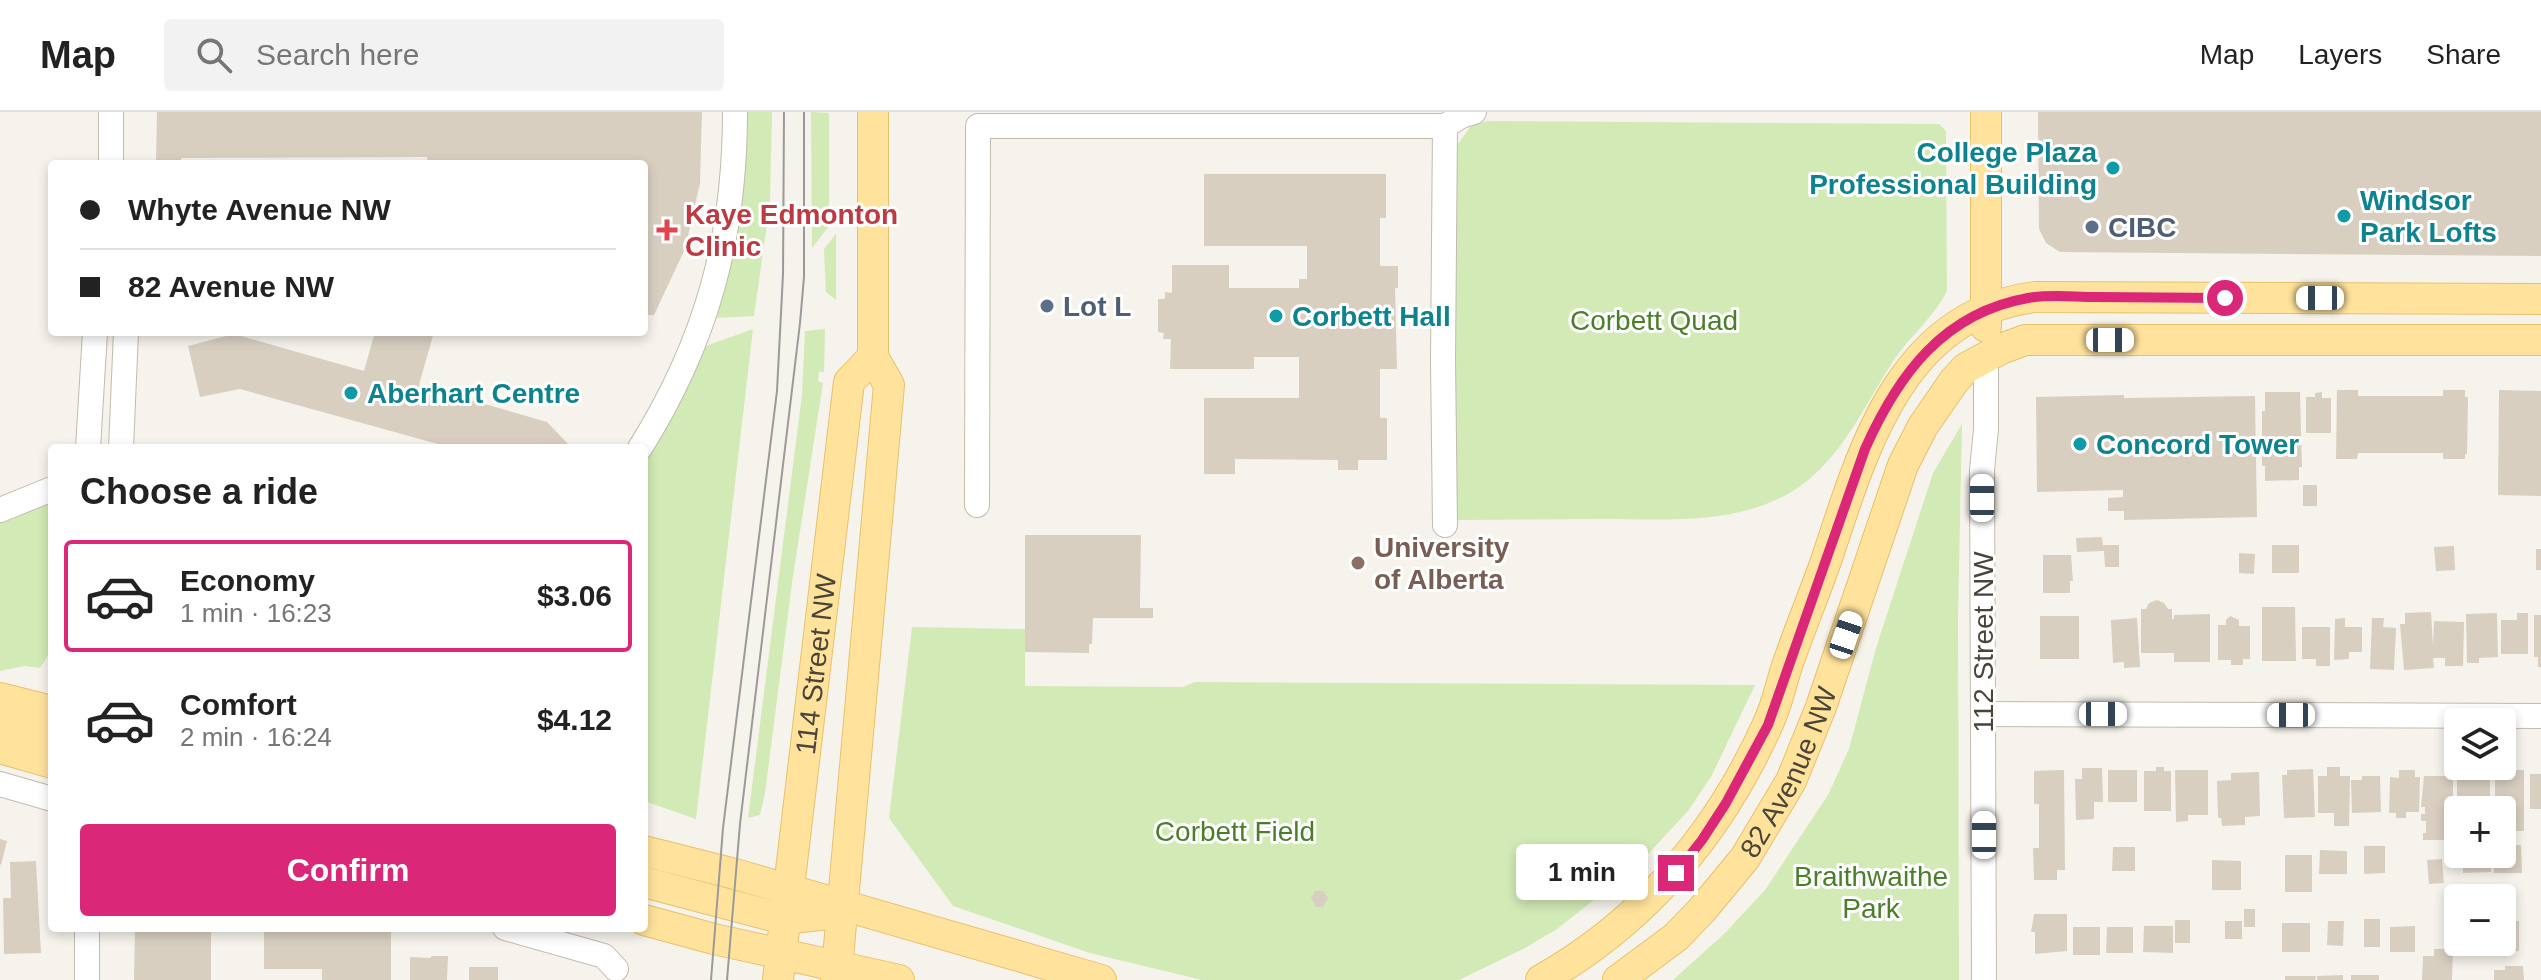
<!DOCTYPE html>
<meta charset="utf-8">
<style>
:root{--surface:#fff;--page:#f2f2f2;--text:#222;--muted:#767676;--line:#e0e0e0;--accent:#db2777}
body{margin:0;font-family:Helvetica,sans-serif;background:var(--page);color:var(--text);height:100vh;display:flex;flex-direction:column;font-size:30px;white-space:nowrap}
*{box-sizing:border-box;margin:0}
p{font-size:26px;color:var(--muted)}
.icon{flex:none;width:44px;height:44px;fill:none;stroke:currentColor;stroke-width:2;stroke-linecap:round;stroke-linejoin:round}
.map{position:relative;flex:1;overflow:hidden}
.side{position:absolute;left:48px;top:332px;width:600px;height:488px;display:flex;flex-direction:column;background:var(--surface);border-radius:8px;box-shadow:0 4px 12px #0003}
.side>*{flex:none}
.top-card{position:absolute;left:48px;top:48px;width:600px;height:176px;border-radius:8px;box-shadow:0 4px 12px #0003;display:grid;align-content:center;height:176px;padding:0 32px;background:var(--surface)}
.controls{position:absolute;left:2444px;top:596px;display:grid;gap:16px}
.controls a{display:grid;place-items:center;width:72px;height:72px;border-radius:8px;background:var(--surface);box-shadow:0 4px 12px #0003;font-size:40px}
.end{position:absolute;width:36px;height:36px;margin:-18px;border:10px solid #db2777;background:#fff;box-shadow:0 0 0 4px #fff}
.from{border-radius:50%}
.bubble{position:absolute;height:56px;border-radius:8px;background:var(--surface);box-shadow:0 4px 12px #0003;font-size:26px;font-weight:800;line-height:56px;text-align:center}
.car{position:absolute;width:24px;height:48px;margin:-24px -12px;border-radius:10px;box-shadow:0 0 6px 2px #0007;background:linear-gradient(#fff 24%,#345 0 40%,#fff 0 76%,#345 0 86%,#fff 0)}
.top-card b{display:flex;align-items:center;gap:28px;height:76px;font-size:30px}
.top-card b+b{border-top:2px solid var(--line)}
.top-card i{width:20px;height:20px;background:var(--text)}
ul{padding:0;list-style:none}
li{display:flex;align-items:center;gap:24px;height:112px;margin:0 16px 12px;padding:0 16px;border:4px solid transparent;border-radius:8px}
li div{flex:1}
li b{display:block;font-size:30px}
li em{font-style:normal;font-weight:800}
li.on{border-color:var(--accent)}
li>.icon{width:72px;height:72px;stroke-width:1.5}
h2{padding:0 32px;font-size:36px;line-height:96px}
.action{display:flex;gap:16px;margin-top:auto;padding:16px 32px}
.action a{flex:1;height:92px;border-radius:8px;background:var(--accent);color:#fff;font-size:32px;font-weight:800;line-height:92px;text-align:center}
header{display:flex;align-items:center;gap:48px;box-sizing:border-box;height:112px;padding:0 40px;background:var(--surface);border-bottom:2px solid var(--line)}
header strong{font-size:38px}
nav{display:flex;gap:44px;margin-inline-start:auto;font-size:28px}
.search{width:560px;height:72px;background:var(--page);display:flex;align-items:center;gap:20px;box-sizing:border-box;padding:0 28px;border-radius:8px;color:var(--muted);font-size:30px}
.map>svg:first-child{display:block}
</style>
<header>
<strong>Map</strong>
<div class="search"><svg class="icon" aria-label="search" viewBox="0 0 24 24"><circle cx="10" cy="10" r="6"/><path d="M15 15l6 6"/></svg>Search here</div>
<nav><a>Map</a><a>Layers</a><a>Share</a></nav>
</header>
<div class="map">
<svg width="2541" height="868" viewBox="0 0 2541 868">
<rect width="100%" height="100%" fill="#f6f3ec"/>
<g fill="#d2eab5">
<path d="M746 0H772L770 91 754 204 715 206C734 137 748 72 746 0Z"/>
<path d="M811 0 829 1V114L812 136Z"/>
<path d="M1487 9 1939 12 1946 19 1947 179C1934 205 1908 226 1892 251 1865 293 1846 337 1807 369 1749 415 1670 407 1601 407 1552 407 1504 408 1455 408L1454 96 1457 33 1471 14Z"/>
<path d="M836 122V188L826 180 824 137Z"/>
<path d="M753 217 696 707 644 689V348L703 235Z"/>
<path d="M825 217 824 260H819L818 269 823 271 792 471 765 681 760 703 748 706 802 283 805 219Z"/>
<path d="M1962 312 1958 506 1959 868H1673L1725 821 1765 778 1828 683 1849 637 1876 536 1933 361Z"/>
<path d="M52 388V537L40 556 25 554 0 559V407Z"/>
<path d="M912 515 1025 517V574L1183 575 1195 570 1755 573 1712 663 1688 699 1635 756 1557 817 1525 836 1459 868H1202L1090 841 953 794 889 706Z"/>
</g>
<g fill="#d8cfc1">
<path d="M157 0H702L700 71 685 137 654 203H644V52H428L427 45 181 46 182 52H156Z"/>
<path d="M2038 0H2541V144L2060 140 2046 131 2039 117Z"/>
<path d="M1204 62H1386V106H1380V154H1398V176H1395L1397 257H1380V306H1387V348H1358V358H1338V348L1235 347V362H1204V286H1299V245H1254V257H1170L1171 227H1163L1164 221 1158 220V187H1165V180L1172 181V153H1229V176H1299V167H1307V134H1204Z"/>
<path d="M375 220H434L419 273 547 310 572 336H452L240 277 200 285 188 234 234 222 364 259Z"/>
<path d="M2337 278H2358V284H2443V278H2465V285H2468L2467 342H2465V347H2443V341H2358L2357 347H2336Z"/>
<path d="M2499 278 2541 279V384L2498 383Z"/>
<path d="M2265 280H2300L2302 355H2299V368L2265 369V354H2262V299H2265Z"/>
<path d="M2322 280V286H2331V321H2306V285H2315V281Z"/>
<path d="M2124 283V286L2255 284 2257 405 2124 408V399H2108V386L2123 385V378L2037 380 2036 285Z"/>
<rect x="2303" y="373" width="14" height="21"/>
<path d="M1025 423H1141L1140 496H1153V506H1093L1092 532H1089V541L1025 540Z"/>
<path d="M2102 425 2103 433H2119V455H2105L2104 439 2077 440 2076 426Z"/>
<rect x="2272" y="433" width="27" height="28"/>
<path d="M2454 434 2455 458 2436 459 2434 435Z"/>
<rect x="2536" y="437" width="5" height="21"/>
<path d="M2239 441 2255 442 2254 462 2239 461Z"/>
<path d="M2043 443H2071L2073 469H2070V481H2043Z"/>
<path d="M2157 488 2164 491 2168 497H2172V507H2174V503L2210 502V550H2174V541H2141V497H2146L2149 491Z"/>
<path d="M2262 495H2295L2296 549H2262Z"/>
<path d="M2431 500 2433 534 2434 509 2464 510 2463 554H2445V546H2433L2434 556 2404 558 2400 512H2405V501Z"/>
<path d="M2497 501 2498 545 2479 546V551H2467L2466 502Z"/>
<path d="M2517 501H2528V542H2501V508H2517Z"/>
<path d="M2534 503H2541V555H2538V545H2534Z"/>
<rect x="2040" y="504" width="39" height="43"/>
<path d="M2230 504 2239 508V514H2250V547H2243V553H2231V548H2218V513H2226V508Z"/>
<path d="M2137 506 2140 555 2124 556V550L2113 551 2111 508Z"/>
<path d="M2345 506V515H2362V540H2349V547L2334 548 2335 507Z"/>
<path d="M2372 506H2384L2383 515 2396 516 2394 558 2370 557Z"/>
<path d="M2302 515H2330V554H2316V547H2302Z"/>
<path d="M2156 655H2164V659H2171V699H2144V659H2156Z"/>
<path d="M2327 655H2340V664H2350L2349 714H2334V701H2318V664H2327Z"/>
<path d="M2082 656H2102L2103 690H2094V707L2076 708 2075 667H2082Z"/>
<path d="M2313 657 2315 705 2284 706 2282 663H2287V658Z"/>
<path d="M2064 658 2065 758H2057V768H2034L2033 736H2039V692H2034V659Z"/>
<rect x="2108" y="658" width="29" height="32"/>
<path d="M2175 658H2208V703H2188V709L2176 710Z"/>
<path d="M2399 658H2415V665H2420L2419 700H2406V706H2396V701H2389L2390 665 2399 666Z"/>
<path d="M2504 658H2524V719H2502V698H2495V661H2504Z"/>
<path d="M2259 660 2260 704 2245 705V713L2222 714 2221 706H2218L2217 669 2231 668V661Z"/>
<rect x="2457" y="660" width="33" height="38"/>
<rect x="2530" y="662" width="11" height="35"/>
<path d="M2362 664H2380L2381 700 2352 701 2351 668H2362Z"/>
<path d="M2424 664H2453V728H2423V721H2426V709H2421V702H2425V695H2421Z"/>
<path d="M0 727 7 729 1 753 0 752Z"/>
<path d="M2502 733H2521L2522 761H2494L2493 742H2502Z"/>
<path d="M2364 734H2385V761L2364 762Z"/>
<path d="M2113 735H2135V759H2112Z"/>
<path d="M2320 738 2347 739V762H2319Z"/>
<path d="M2463 742H2491V760L2463 761Z"/>
<rect x="2285" y="743" width="27" height="37"/>
<path d="M2442 747 2444 771 2429 772 2427 748Z"/>
<path d="M2212 748 2241 749V778H2212Z"/>
<path d="M36 749 41 841 4 842 3 786H11L10 750Z"/>
<path d="M1315 779H1323L1328 786 1323 795H1316L1311 786Z"/>
<rect x="2244" y="797" width="11" height="18"/>
<path d="M2034 802H2067V839L2035 842V820H2031Z"/>
<rect x="2364" y="807" width="16" height="28"/>
<rect x="2175" y="808" width="15" height="23"/>
<rect x="2225" y="809" width="17" height="18"/>
<path d="M2328 809H2344L2343 834 2327 833Z"/>
<path d="M2502 809H2519V839H2493V830H2502Z"/>
<rect x="2282" y="811" width="28" height="29"/>
<path d="M2144 814H2173V841L2143 840Z"/>
<path d="M2415 814V840H2390V815Z"/>
<rect x="2073" y="815" width="27" height="28"/>
<path d="M2107 815H2133V841H2106Z"/>
<path d="M135 816H211V868H134Z"/>
<path d="M264 816H356V820H391V868H322V857H264Z"/>
<path d="M2434 837H2453L2452 868H2422L2423 844H2434Z"/>
<path d="M431 844H448L447 868H410V845L431 846Z"/>
<path d="M2505 854H2523L2524 868H2494V858H2505Z"/>
<rect x="469" y="855" width="29" height="13"/>
<path d="M2343 863V868H2317V864Z"/>
<rect x="2351" y="863" width="28" height="5"/>
<path d="M2285 864H2316L2315 868H2285Z"/>
</g>
<g fill="none" stroke-linecap="round" stroke-linejoin="round">
<defs>
<g id="minor">
<path d="M111 52V0"/>
<path d="M88 336 95 220"/>
<path d="M121 336 126 220"/>
<path d="M640 336C707 229 735 125 735 0"/>
<path d="M977 393 978 14H1445L1461 4 1474 0"/>
<path d="M0 398 52 377"/>
<path d="M1445 413 1443 248 1445 14"/>
<path d="M1983 602 2541 604"/>
<path d="M0 672 52 687"/>
<path d="M87 816V868"/>
<path d="M505 816 604 844 616 857"/>
<path d="M1984 868 1982 358 1986 317V245"/>
</g>
<g id="major">
<path d="M1986 215V0"/>
<path d="M0 586 52 599"/>
<path d="M0 612 29 619 52 620"/>
<path d="M0 636 52 651"/>
<path d="M644 739 735 762 1101 868"/>
<path d="M644 770 784 807 828 802 843 793"/>
<path d="M644 808 714 827 899 868"/>
<path id="s1" d="M778 868 849 270 873 245"/>
<path d="M836 868 889 273 873 245V0"/>
<path d="M1541 868C1645 809 1718 722 1767 614 1776 596 1780 576 1786 557 1799 518 1815 481 1828 443 1864 334 1902 202 2035 185L2541 187"/>
<path id="s2" d="M1618 868 1676 825 1702 798 1745 746 1791 669 1821 595 1903 353 1923 314 1954 269 1966 256 2001 237 2025 228H2541"/>
</g>
</defs>
<use href="#minor" stroke="#c2bbae" stroke-width="26"/>
<use href="#major" stroke="#e6c16a" stroke-width="32"/>
<use href="#minor" stroke="#fff" stroke-width="24"/>
<use href="#major" stroke="#ffe39c" stroke-width="30"/>
<g stroke="#9a9a9a" stroke-width="2">
<path d="M711 868 723 716 777 279 783 162 784 0"/>
<path d="M727 868 740 712 800 211 804 165V0"/>
</g>
</g>
<g fill="none" stroke-linecap="round" stroke-linejoin="round">
<path stroke="#db2777" stroke-width="10" d="M1676 761 1702 728 1726 691 1768 613 1865 337C1898 263 1943 201 2028 186 2050 182 2074 185 2096 185 2139 185 2182 186 2225 186"/>
</g>
<g fill="#0f9aa8" stroke="#fff" stroke-width="3">
<circle cx="2113" cy="56" r="8"/>
<circle cx="2344" cy="104" r="8"/>
<circle cx="1276" cy="204" r="8"/>
<circle cx="351" cy="281" r="8"/>
<circle cx="2080" cy="332" r="8"/>
</g>
<g fill="#5c6f8a" stroke="#fff" stroke-width="3">
<circle cx="2092" cy="115" r="8"/>
<circle cx="1047" cy="194" r="8"/>
</g>
<path fill="#e0444e" stroke="#fff" stroke-width="3" d="M663 106h8v8h8v8h-8v8h-8v-8h-8v-8h8z"/>
<circle fill="#8d6e63" stroke="#fff" stroke-width="3" cx="1358" cy="451" r="8"/>
<g text-anchor="middle" dominant-baseline="central" stroke-width="6" stroke-linejoin="round" paint-order="stroke">
<g font-size="28" font-weight="bold" fill="#0d838f" stroke="#fff" text-anchor="start">
<text x="2097" y="40" text-anchor="end">College Plaza<tspan x="2097" dy="32">Professional Building</tspan></text>
<text x="2360" y="88">Windsor<tspan x="2360" dy="32">Park Lofts</tspan></text>
<text x="1292" y="204">Corbett Hall</text>
<text x="367" y="281">Aberhart Centre</text>
<text x="2096" y="332">Concord Tower</text>
</g>
<g font-size="28" font-weight="bold" fill="#be3a42" stroke="#fff" text-anchor="start">
<text x="685" y="102">Kaye Edmonton<tspan x="685" dy="32">Clinic</tspan></text>
</g>
<g font-size="28" font-weight="bold" fill="#4e5e75" stroke="#fff" text-anchor="start">
<text x="2108" y="115">CIBC</text>
<text x="1063" y="194">Lot L</text>
</g>
<g font-size="28" fill="#4a7f2a" stroke="#fff">
<text x="1654" y="208">Corbett Quad</text>
<text x="1235" y="719">Corbett Field</text>
<text x="1871" y="764">Braithwaithe<tspan x="1871" dy="32">Park</tspan></text>
</g>
<g font-size="28" font-weight="bold" fill="#785e54" stroke="#fff" text-anchor="start">
<text x="1374" y="435">University<tspan x="1374" dy="32">of Alberta</tspan></text>
</g>
<g font-size="28" fill="#4b4439" stroke="#fff">
<text transform="translate(1983 530) rotate(-90)">112 Street NW</text>
<text stroke="none"><textPath href="#s1" startOffset="318">114 Street NW</textPath></text>
<text stroke="none"><textPath href="#s2" startOffset="274">82 Avenue NW</textPath></text>
</g>
</g>
</svg>
<div class="controls">
<a><svg class="icon" aria-label="layers" viewBox="0 0 24 24"><path d="M12 4l9 5-9 5-9-5zM3 14l9 5 9-5"/></svg></a>
<a>+</a>
<a>−</a>
</div>
<i class="end from" style="left:2225px;top:186px"></i>
<i class="end" style="left:1676px;top:761px"></i>
<div class="bubble" style="left:1516px;top:732px;width:132px">1 min</div>
<i class="car" style="left:2320px;top:186px;rotate:270deg"></i>
<i class="car" style="left:2110px;top:228px;rotate:90deg"></i>
<i class="car" style="left:1982px;top:386px;rotate:0deg"></i>
<i class="car" style="left:1846px;top:523px;rotate:19deg"></i>
<i class="car" style="left:2103px;top:602px;rotate:90deg"></i>
<i class="car" style="left:2291px;top:603px;rotate:270deg"></i>
<i class="car" style="left:1984px;top:723px;rotate:0deg"></i>
<div class="top-card">
<b><i class="from"></i>Whyte Avenue NW</b>
<b><i></i>82 Avenue NW</b>
</div>
<section class="side">
<h2>Choose a ride</h2>
<ul>
<li class="on"><svg class="icon" aria-label="car" viewBox="0 0 24 24"><path d="M5 17H2v-5l4-1 3-4h7l3 4 3 1v5h-3M9 17h6M6 11h13"/><circle cx="7" cy="17" r="2"/><circle cx="17" cy="17" r="2"/></svg><div><b>Economy</b><p>1 min · 16:23</p></div><em>$3.06</em></li>
<li><svg class="icon" aria-label="car" viewBox="0 0 24 24"><path d="M5 17H2v-5l4-1 3-4h7l3 4 3 1v5h-3M9 17h6M6 11h13"/><circle cx="7" cy="17" r="2"/><circle cx="17" cy="17" r="2"/></svg><div><b>Comfort</b><p>2 min · 16:24</p></div><em>$4.12</em></li>
</ul>
<div class="action"><a>Confirm</a></div>
</section>
</div>
